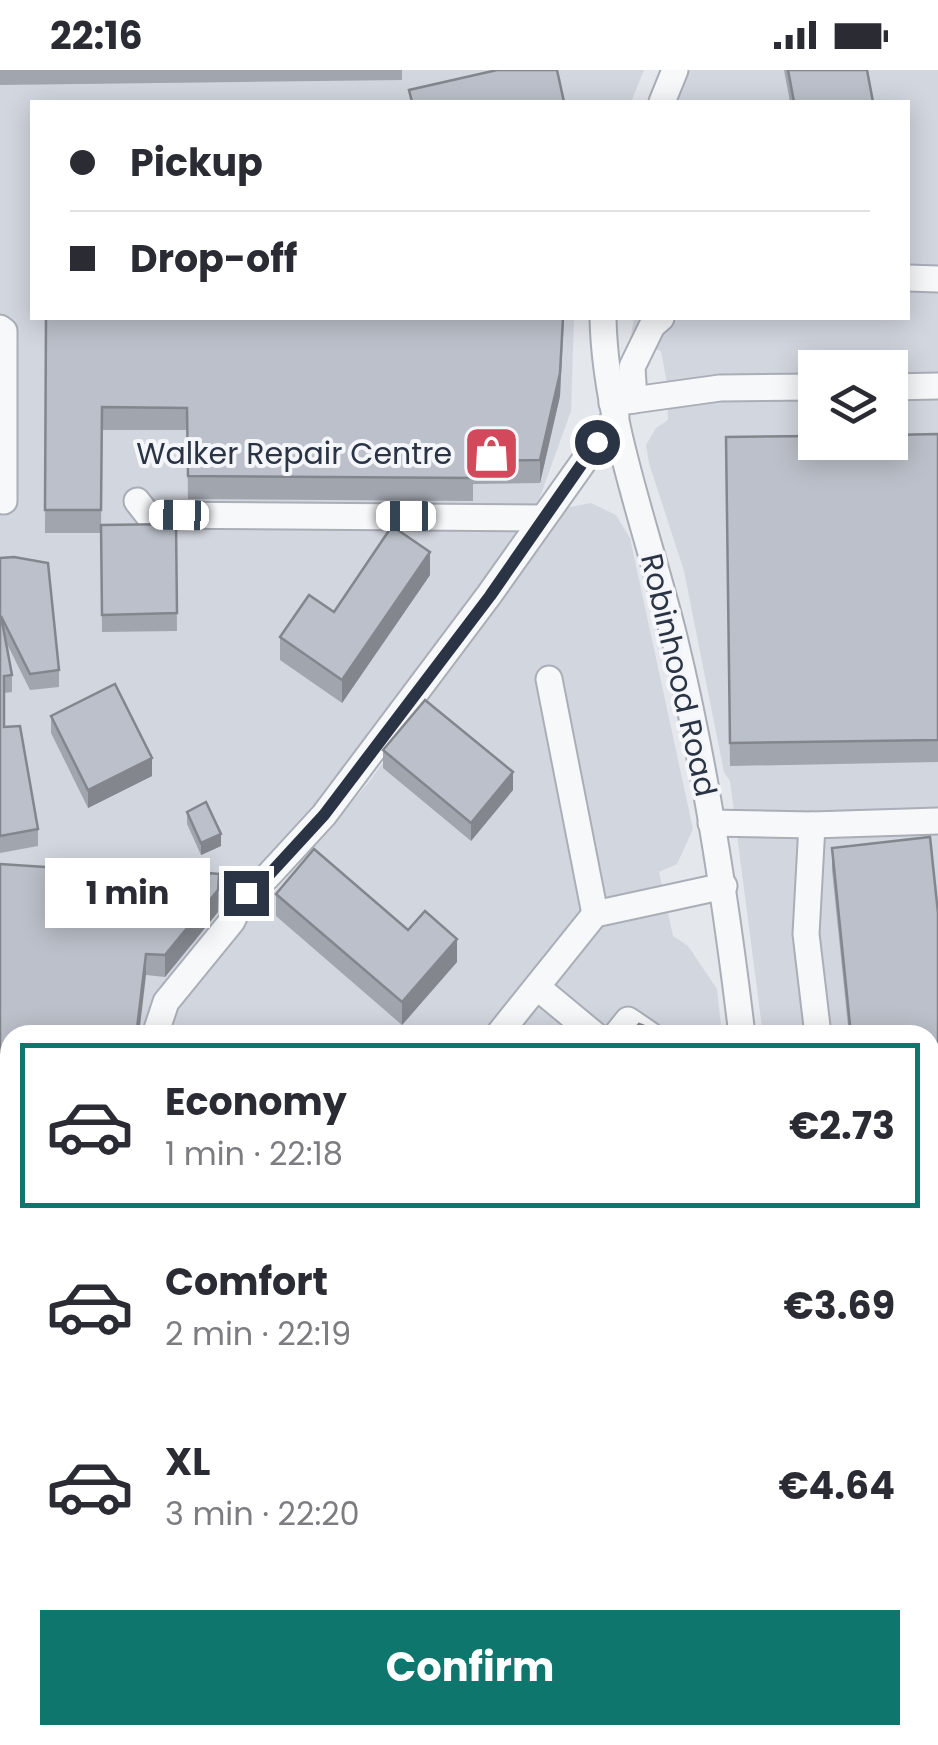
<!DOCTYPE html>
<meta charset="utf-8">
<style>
:root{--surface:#fff;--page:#f2f2f3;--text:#2b2b33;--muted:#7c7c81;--line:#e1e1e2;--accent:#0f766e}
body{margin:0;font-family:Poppins,sans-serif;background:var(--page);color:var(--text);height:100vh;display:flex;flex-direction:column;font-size:38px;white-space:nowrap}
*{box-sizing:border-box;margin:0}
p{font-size:32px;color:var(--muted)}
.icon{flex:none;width:55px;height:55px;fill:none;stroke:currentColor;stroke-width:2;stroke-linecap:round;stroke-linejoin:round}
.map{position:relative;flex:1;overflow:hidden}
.details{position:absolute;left:0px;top:955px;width:940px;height:720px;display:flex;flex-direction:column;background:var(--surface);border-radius:30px 30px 0 0;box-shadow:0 5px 25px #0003}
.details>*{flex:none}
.banner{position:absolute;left:30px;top:30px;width:880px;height:220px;border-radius:0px;box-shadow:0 5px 25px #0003;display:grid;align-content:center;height:220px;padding:0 40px;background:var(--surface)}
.fabs{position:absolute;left:798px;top:280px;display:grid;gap:20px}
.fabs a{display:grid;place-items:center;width:110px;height:110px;border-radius:0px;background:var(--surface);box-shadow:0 5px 25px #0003;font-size:50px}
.end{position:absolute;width:45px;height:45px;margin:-22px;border:12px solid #2b3445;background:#fff;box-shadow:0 0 0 5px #fff}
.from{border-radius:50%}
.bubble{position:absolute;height:70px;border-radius:0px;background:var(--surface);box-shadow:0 5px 25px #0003;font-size:32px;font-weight:700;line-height:70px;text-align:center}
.car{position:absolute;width:30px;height:60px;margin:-30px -15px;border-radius:12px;box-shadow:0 0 8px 2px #0007;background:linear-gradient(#fff 24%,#345 0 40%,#fff 0 76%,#345 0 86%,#fff 0)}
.banner b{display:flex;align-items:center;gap:35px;height:95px;font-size:38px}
.banner b+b{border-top:2px solid var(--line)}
.banner i{width:25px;height:25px;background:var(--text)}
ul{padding:18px 0 0;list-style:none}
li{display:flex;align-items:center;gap:30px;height:165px;margin:0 20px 15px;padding:0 20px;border:5px solid transparent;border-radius:0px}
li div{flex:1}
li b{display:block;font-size:38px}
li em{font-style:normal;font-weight:700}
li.selected{border-color:var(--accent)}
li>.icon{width:90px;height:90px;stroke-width:1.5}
.cta{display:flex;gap:20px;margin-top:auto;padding:20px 40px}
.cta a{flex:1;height:115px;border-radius:0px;background:var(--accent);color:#fff;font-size:40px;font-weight:700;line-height:115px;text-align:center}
.status{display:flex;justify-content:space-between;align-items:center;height:70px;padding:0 50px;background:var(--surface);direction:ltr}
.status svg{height:28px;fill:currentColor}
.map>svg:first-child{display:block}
</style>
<div class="status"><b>22:16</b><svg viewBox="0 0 49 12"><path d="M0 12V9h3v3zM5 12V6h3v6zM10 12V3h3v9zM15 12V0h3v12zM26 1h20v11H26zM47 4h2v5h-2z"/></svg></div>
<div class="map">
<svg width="938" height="1675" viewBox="0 0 938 1675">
<rect width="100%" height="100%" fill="#e4e7ec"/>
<g fill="#d2d6de" fill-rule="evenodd">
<path d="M0 0H644L631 32H32V248H574L571 341 540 427 500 495 321 735 262 801 242 798 213 811 219 825 263 835 369 712 565 438 591 433 616 445 630 468 693 759 677 794 659 802 673 866 688 876 717 919 722 965H10V1590L0 1591Z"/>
<path d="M690 0H938V1252L930 1251V965H763L730 711 724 702 684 501 649 393 646 375 656 358 668 350 667 314 661 281 630 271 634 248H908V32H677ZM815 298H890V372H815Z"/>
<path d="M930 1296H938V1675H286L298 1665H930Z"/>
</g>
<path fill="#c9d6c5" d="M1 1665H202L204 1675 0 1670Z"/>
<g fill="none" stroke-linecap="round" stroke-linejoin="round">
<defs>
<g id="minor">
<path d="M662 32 675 0"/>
<path d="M908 208 938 209"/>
<path d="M603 248C605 352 649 465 674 567 706 698 726 831 742 965"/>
<path d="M0 258 4 261V431"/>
<path d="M890 317 938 316"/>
<path d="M634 330 632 297 652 256 661 248"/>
<path d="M612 333 720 318 815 317"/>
<path d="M137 431 148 445 542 448"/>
<path d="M549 609 595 844"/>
<path d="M711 753 812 755 938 751"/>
<path d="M812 755 806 864 818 965"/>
<path d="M537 917 595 965"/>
<path d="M155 965 166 932 232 851 246 823 267 807 324 745 489 525 616 346"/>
<path d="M498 965 595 844 724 816"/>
<path d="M616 965 628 950 650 965"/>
<path d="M0 1060 10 1061"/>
<path d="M930 1204H938"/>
<path d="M930 1275H938"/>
<path d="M0 1328 10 1337"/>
<path d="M0 1563 10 1562"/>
<path d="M0 1638 10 1636"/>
<path d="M216 1665 217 1675"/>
<path d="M686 1665 691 1675"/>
<path d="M925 1665V1675"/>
<path d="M821 1675 822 1665"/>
</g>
</defs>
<use href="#minor" stroke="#a9aeb7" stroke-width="29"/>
<use href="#minor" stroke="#f7f8fa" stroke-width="25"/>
</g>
<g fill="#a1a5ae">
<path d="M0 0H402V10L0 15Z"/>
<path d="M784 0H867L873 32H790Z"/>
<path d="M46 248H564L560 326 540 413 473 414V431L188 429 187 360H102L101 463H45Z"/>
<path d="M938 364V692L730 696 726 367Z"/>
<path d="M176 454 177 561 102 562 101 455Z"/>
<path d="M0 488 59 600V617L30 620 6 572 12 605V622L4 623V657L38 759V776L0 783Z"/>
<path d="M430 505 342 633 280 590V567L334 542Z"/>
<path d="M51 646 152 706 88 738 51 663Z"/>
<path d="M383 680 513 720 471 771 383 698Z"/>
<path d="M187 742 221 776 201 785 187 754Z"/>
<path d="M832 778 938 843V1163L930 1164V965H849L832 800Z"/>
<path d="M0 794 218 842 165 907 146 905 10 965V1028L0 1027Z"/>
<path d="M276 824 408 860 457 892 402 955 276 846Z"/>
<path d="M930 1547 938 1548V1578L930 1577Z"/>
<path d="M579 1665H664V1675H584Z"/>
</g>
<g fill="#83868d">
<path d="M563 248 560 326 540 413V390Z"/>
<path d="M430 482V505L342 633V610Z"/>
<path d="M152 688V706L88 738V720Z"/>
<path d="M513 702V720L471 771V753Z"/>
<path d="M221 764V776L201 785V773Z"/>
<path d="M219 804 218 842 165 907V885Z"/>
<path d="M457 869V892L402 955V932Z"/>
<path d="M146 884V905L139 965H131Z"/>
<path d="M664 1665V1675H644Z"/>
</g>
<g fill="#bbc0ca" stroke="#83868d" stroke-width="2.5">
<path d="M497 0H557L564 32H412L409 20Z"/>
<path d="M788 0H867L873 32H794Z"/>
<path d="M46 248H563L560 303 540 390 472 391 473 408 188 406 187 338 102 337 101 440H45Z"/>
<path d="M938 364V670L730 673 726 367 815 366V372H890V365Z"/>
<path d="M176 454 177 543 102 545 101 455Z"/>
<path d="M392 456 430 482 342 610 280 567 309 525 334 542Z"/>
<path d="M14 487 48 493 59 600 30 604 1 546 12 605 4 606V657L20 656 38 759 0 766V488Z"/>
<path d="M115 614 152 688 88 720 51 646Z"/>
<path d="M425 630 513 702 471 753 383 680Z"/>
<path d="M206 732 221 764 201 773 187 742Z"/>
<path d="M930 767 938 843V1140L930 1141V965H851L832 778Z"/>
<path d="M314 779 408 860 425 841 457 869 402 932 276 824Z"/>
<path d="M57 791 219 804 218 820 165 885 146 884 137 958 131 965H10V1006H0V794L45 797Z"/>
<path d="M639 954 650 958 658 965H630Z"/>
<path d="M930 1547 938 1548V1567L930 1566Z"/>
<path d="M376 1665H416L423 1675H378L373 1667Z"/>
<path d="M590 1665H663L644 1675H605L602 1669 594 1673Z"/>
<path d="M83 1673 85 1675H19Z"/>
</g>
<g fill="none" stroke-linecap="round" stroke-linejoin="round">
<path stroke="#2b3445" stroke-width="12" d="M246 823 267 807 324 745 490 526 597 372"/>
</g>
<defs>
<symbol id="shop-square" viewBox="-11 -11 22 22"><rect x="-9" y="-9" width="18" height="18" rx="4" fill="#d1495b" stroke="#f4f6f9"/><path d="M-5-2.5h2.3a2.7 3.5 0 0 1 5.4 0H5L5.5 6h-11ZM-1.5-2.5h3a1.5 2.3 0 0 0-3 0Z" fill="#fff"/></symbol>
</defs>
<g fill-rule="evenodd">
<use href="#shop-square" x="460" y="352" width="63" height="63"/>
</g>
<g text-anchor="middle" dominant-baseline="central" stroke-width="8" stroke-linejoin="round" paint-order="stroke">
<g font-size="30" fill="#2b3445" stroke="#f4f6f9" text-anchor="end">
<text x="452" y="383">Walker Repair Centre</text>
</g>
<g font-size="30" fill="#2b3445" stroke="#f4f6f9">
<text transform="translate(679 605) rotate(77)">Robinhood Road</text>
</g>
</g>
</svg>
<div class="fabs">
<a><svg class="icon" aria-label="layers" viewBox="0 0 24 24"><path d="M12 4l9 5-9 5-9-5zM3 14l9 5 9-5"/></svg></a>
</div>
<i class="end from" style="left:597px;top:372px"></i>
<i class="end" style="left:246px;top:823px"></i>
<div class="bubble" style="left:45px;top:788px;width:165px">1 min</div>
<i class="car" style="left:179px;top:445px;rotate:271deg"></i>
<i class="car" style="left:406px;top:446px;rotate:270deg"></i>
<div class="banner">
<b><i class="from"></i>Pickup</b>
<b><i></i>Drop-off</b>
</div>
<section class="details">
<ul>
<li class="selected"><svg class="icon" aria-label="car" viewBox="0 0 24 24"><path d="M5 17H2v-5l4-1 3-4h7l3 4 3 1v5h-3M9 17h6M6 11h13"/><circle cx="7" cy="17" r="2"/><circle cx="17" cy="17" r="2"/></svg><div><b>Economy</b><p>1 min · 22:18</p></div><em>€2.73</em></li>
<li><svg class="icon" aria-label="car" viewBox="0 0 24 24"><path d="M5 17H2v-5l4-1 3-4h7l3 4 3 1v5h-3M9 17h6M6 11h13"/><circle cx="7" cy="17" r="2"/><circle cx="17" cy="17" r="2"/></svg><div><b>Comfort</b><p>2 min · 22:19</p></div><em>€3.69</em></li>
<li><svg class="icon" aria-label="car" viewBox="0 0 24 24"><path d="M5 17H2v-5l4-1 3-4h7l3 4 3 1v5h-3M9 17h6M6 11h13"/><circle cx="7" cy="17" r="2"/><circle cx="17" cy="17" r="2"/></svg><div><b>XL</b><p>3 min · 22:20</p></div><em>€4.64</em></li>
</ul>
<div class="cta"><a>Confirm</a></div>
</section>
</div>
